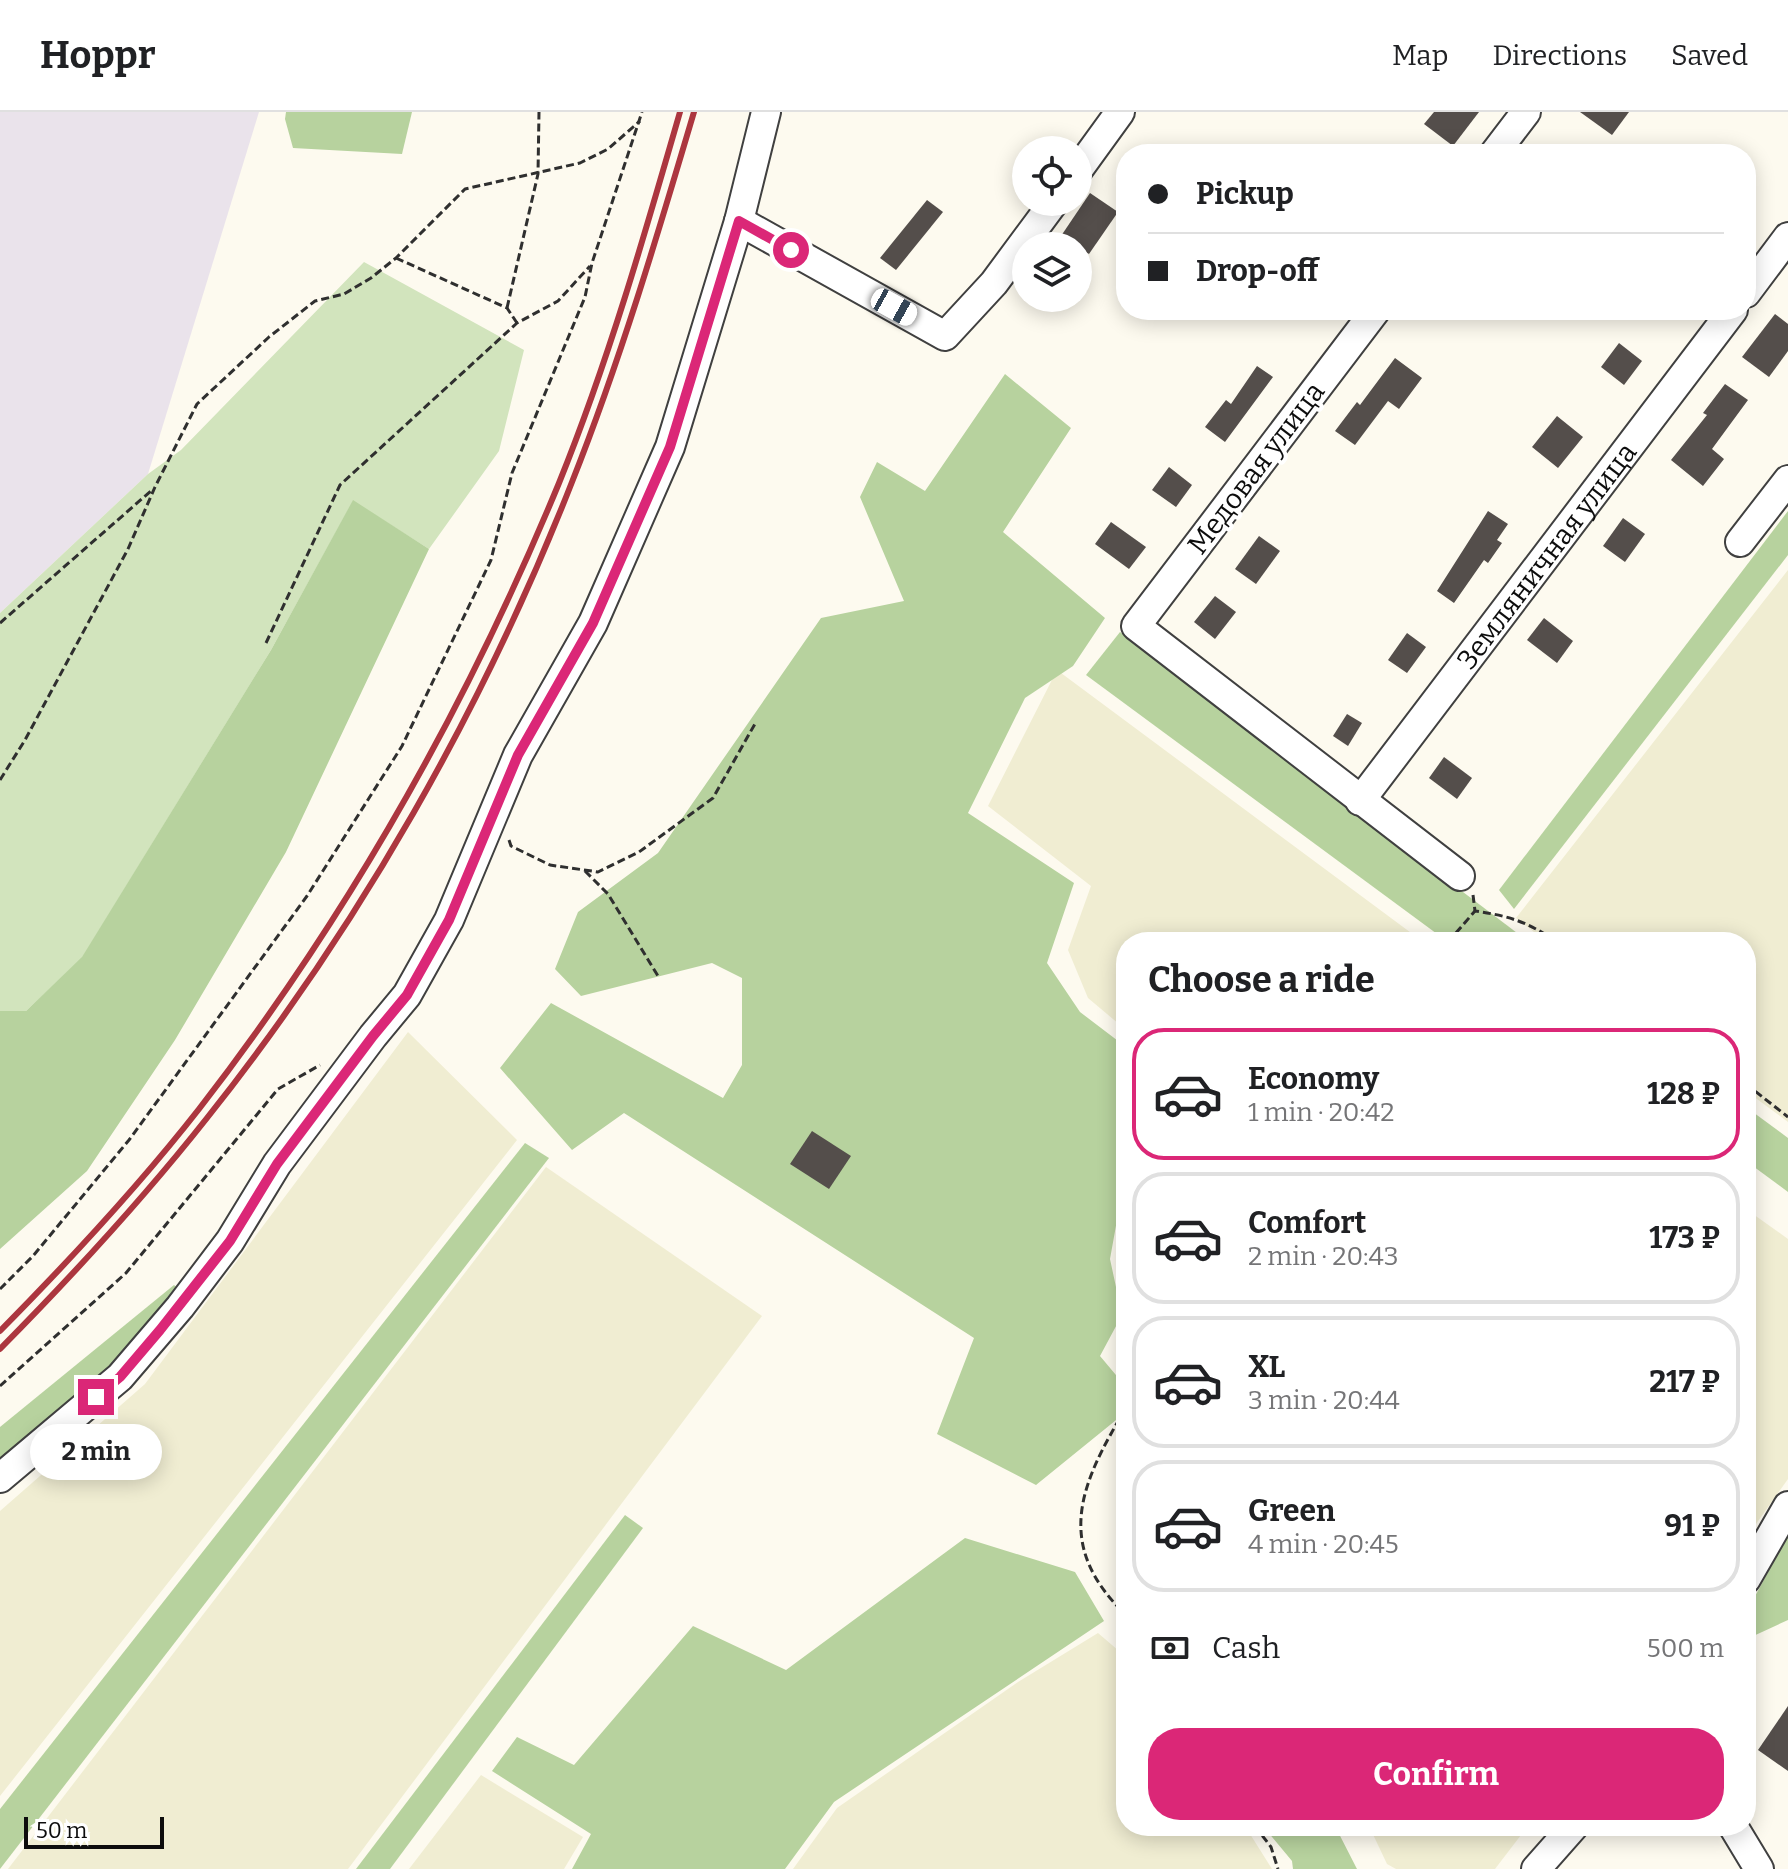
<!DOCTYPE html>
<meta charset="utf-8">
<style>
:root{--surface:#fff;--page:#f2f2f2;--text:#202124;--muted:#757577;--line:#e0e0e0;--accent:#db2777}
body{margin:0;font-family:Bitter,serif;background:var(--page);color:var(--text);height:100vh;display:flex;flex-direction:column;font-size:30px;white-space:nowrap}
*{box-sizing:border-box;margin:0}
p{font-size:26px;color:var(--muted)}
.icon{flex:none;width:44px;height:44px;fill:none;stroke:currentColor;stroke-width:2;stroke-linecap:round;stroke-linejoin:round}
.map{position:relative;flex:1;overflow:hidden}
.drawer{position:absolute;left:1116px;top:820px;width:640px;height:904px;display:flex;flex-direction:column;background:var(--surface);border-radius:32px;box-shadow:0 4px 20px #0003}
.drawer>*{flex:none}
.hud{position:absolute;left:1116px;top:32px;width:640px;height:176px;border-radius:32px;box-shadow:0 4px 20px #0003;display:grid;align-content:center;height:176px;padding:0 32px;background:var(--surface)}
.buttons{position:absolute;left:1012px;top:24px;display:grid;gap:16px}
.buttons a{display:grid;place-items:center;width:80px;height:80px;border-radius:50%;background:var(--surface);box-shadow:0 4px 20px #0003;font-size:40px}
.scale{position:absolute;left:24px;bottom:20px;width:140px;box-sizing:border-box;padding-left:8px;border:4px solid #0d0d0d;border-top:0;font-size:22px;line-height:28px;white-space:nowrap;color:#0d0d0d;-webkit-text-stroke:6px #fff;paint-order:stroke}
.end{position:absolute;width:36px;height:36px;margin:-18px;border:10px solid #db2777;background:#fff;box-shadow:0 0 0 4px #fff}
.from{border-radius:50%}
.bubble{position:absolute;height:56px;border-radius:28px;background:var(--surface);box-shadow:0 4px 20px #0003;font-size:26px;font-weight:700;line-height:56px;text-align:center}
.car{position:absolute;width:24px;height:48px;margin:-24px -12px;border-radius:10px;box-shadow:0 0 6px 2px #0007;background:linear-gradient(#fff 24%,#345 0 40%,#fff 0 76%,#345 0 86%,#fff 0)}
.hud b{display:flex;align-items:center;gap:28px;height:76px;font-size:30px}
.hud b+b{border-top:2px solid var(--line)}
.hud i{width:20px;height:20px;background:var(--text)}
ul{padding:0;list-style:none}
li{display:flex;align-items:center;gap:24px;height:132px;margin:0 16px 12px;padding:0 16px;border:4px solid var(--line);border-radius:32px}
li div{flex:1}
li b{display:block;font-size:30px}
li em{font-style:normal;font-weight:700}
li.current{border-color:var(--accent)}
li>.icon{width:72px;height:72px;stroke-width:1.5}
h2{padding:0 32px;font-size:36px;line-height:96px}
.pay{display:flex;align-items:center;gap:20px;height:88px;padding:0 32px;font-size:30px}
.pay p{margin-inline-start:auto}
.cta{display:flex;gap:16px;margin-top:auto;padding:16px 32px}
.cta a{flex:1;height:92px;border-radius:32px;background:var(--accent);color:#fff;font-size:32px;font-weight:700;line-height:92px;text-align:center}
header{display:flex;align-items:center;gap:48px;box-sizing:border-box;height:112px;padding:0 40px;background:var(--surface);border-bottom:2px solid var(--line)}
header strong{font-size:38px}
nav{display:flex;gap:44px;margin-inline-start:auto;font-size:28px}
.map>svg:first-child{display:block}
</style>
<header>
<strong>Hoppr</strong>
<nav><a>Map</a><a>Directions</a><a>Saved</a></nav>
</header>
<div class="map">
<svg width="1788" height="1757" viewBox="0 0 1788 1757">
<rect width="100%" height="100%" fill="#fdfaef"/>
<path fill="#eae3eb" d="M0 0H259L148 362 0 501Z"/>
<g fill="#f0edd2">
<path d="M1788 458V1010L1746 979V830H1547L1516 806Z"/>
<path d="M1057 558 1422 829 1126 830V918L1088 886 1068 838 1091 774 988 694Z"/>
<path d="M408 920 517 1028 0 1684V1399L145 1272Z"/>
<path d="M546 1055 762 1204 348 1757H8Z"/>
<path d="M1746 1097 1788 1127V1367L1746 1426Z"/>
<path d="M1098 1521 1126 1545V1714H1245L1272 1757H793L837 1696 1018 1570Z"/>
<path d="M481 1663 583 1725 564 1757H409Z"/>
<path d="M1369 1714H1528L1495 1757H1396L1387 1752Z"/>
</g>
<path fill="#d2e4bd" d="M364 150 524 238 499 339 429 437 353 389 271 538 82 846 26 899H0V501L148 362 181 338Z"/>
<g fill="#b7d29e">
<path d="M286 0H412L402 42 293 36 285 7Z"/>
<path d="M1005 262 1071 316 1003 420 1105 506 1073 554 1025 586 968 701 1074 771 1047 851 1080 900 1126 935V1058L1110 1147 1122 1203 1100 1244 1126 1275V1300L1036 1373 937 1322 974 1226 624 1001 572 1038 500 956 551 891 723 986 742 953V866L712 851 581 884 555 857 578 800 658 741 821 506 904 489 860 385 877 350 925 379Z"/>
<path d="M353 388 429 437 286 740 175 928 87 1059 0 1137V899H26L82 845 271 538Z"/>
<path d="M1788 399V443L1514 797 1499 778Z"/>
<path d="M1120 520 1529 830H1448L1086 563Z"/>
<path d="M1746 995 1788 1026V1080L1746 1049Z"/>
<path d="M525 1031 549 1046 0 1757V1697Z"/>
<path d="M174 1173 195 1191 137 1261 0 1381V1315Z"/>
<path d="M625 1403 643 1416 390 1757H356Z"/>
<path d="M1788 1423V1508L1749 1526 1746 1522V1501Z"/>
<path d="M965 1426 1075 1460 1104 1509 834 1690 785 1757H572L591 1722 492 1659 517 1625 574 1653 693 1514 786 1558Z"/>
<path d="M1263 1714H1335L1357 1757H1293L1292 1749Z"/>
</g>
<g fill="#544e4b">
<path d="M1434 0H1479L1453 34 1424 12Z"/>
<path d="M1580 0H1629L1612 23Z"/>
<path d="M1090 81 1118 100 1089 142 1061 124Z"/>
<path d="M927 88 943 100 896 158 880 146Z"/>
<path d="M1775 202 1788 212V239L1769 265 1742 245Z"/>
<path d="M1619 231 1642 249 1624 273 1601 255Z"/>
<path d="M1395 246 1422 266 1399 297 1388 289 1355 333 1335 319 1357 290 1360 293Z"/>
<path d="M1257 254 1273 265 1225 330 1205 315 1226 288 1231 292Z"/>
<path d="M1725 272 1748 288 1712 337 1724 347 1703 374 1671 348 1707 303 1703 301Z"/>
<path d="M1557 304 1583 325 1558 356 1532 335Z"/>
<path d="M1169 355 1192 373 1176 395 1152 378Z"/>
<path d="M1488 399 1508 412 1497 428 1502 431 1488 451 1484 448 1454 491 1437 479Z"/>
<path d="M1623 406 1645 422 1625 450 1603 434Z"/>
<path d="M1111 410 1146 435 1129 457 1095 432Z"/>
<path d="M1259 424 1280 439 1256 472 1235 457Z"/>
<path d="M1215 484 1236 500 1215 527 1194 510Z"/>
<path d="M1544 506 1573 529 1557 551 1527 528Z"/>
<path d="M1407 521 1426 535 1407 561 1388 548Z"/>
<path d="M1347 602 1362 611 1348 634 1333 624Z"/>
<path d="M1444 645 1472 666 1457 687 1429 666Z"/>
<path d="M812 1019 851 1044 829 1077 790 1052Z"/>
<path d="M1788 1594V1659L1758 1638Z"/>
</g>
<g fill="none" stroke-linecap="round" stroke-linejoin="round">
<defs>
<g id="minor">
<path d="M1494 42 1526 0"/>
<path d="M1078 58 1120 0"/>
<path d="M739 109 945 224 994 171 1054 90"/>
<path d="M1746 181 1788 125"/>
<path d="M1376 198 1136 514 1460 764"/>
<path d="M1740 430 1788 368"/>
<path id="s1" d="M1360 689 1733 198"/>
<path d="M0 1366 120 1265 180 1195 230 1129 277 1052 373 924 407 883 449 808 518 643 593 511 670 335 739 109 766 0"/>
<path d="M1746 1467 1788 1394"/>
<path d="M1733 1714 1759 1757"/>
<path d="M1536 1757 1574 1714"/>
</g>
</defs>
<use href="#minor" stroke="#404040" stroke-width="32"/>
<g stroke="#2f2f2f" stroke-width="3" stroke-dasharray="8 4" stroke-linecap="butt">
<path d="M396 146 507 196 517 211"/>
<path d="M507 196 538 62 539 0"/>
<path d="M0 511 152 378"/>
<path d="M266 531 340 373 517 211 558 189 590 154"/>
<path d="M0 668 25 628 128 437 155 375 197 292 269 225 315 189 344 182 371 166 396 146 465 77 580 51 608 37 640 9"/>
<path d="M509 728 511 734 550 753 598 760 639 740 713 686 756 610"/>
<path d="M585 759 608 782 658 864"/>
<path d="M1473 783 1475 799C1509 804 1529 810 1556 830"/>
<path d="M1448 830 1475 799"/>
<path d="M1746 972 1788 1005"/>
<path d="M0 1177 33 1144 129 1028 307 784 402 634 491 448 512 361 585 185 592 151 642 0"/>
<path d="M0 1274 126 1161 278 977 320 953"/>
<path d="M1126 1296C1080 1372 1053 1433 1126 1503"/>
<path d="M1255 1714 1271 1735 1278 1757"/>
</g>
<use href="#minor" stroke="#fff" stroke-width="28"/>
<g stroke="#ac363f" stroke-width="6">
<path d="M0 1219C70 1148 138 1075 199 997 347 806 467 594 559 371 608 250 644 125 680 0"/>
<path d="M0 1237C73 1163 143 1087 207 1006 359 815 483 597 572 370 620 249 657 125 694 0"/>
</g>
</g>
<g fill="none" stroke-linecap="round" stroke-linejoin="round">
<path stroke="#db2777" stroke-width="10" d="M96 1285 120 1265 160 1218 230 1129 277 1052 373 924 407 883 449 808 518 643 593 511 670 335 739 109 791 138"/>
</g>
<g text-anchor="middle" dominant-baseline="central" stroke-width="8" stroke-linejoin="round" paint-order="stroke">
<g font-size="28" fill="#0d0d0d" stroke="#fff">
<text transform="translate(1256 356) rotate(-53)">Медовая улица</text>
<text stroke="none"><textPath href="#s1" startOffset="308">Земляничная улица</textPath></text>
</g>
</g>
</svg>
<div class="buttons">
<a><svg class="icon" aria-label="locate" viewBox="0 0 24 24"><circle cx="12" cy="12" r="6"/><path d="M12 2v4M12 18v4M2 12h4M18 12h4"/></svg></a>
<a><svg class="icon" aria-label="layers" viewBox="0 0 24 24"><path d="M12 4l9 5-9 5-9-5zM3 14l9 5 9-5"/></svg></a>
</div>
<div class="scale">50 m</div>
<i class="end from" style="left:791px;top:138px"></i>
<i class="end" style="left:96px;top:1285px"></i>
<div class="bubble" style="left:30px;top:1312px;width:132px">2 min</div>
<i class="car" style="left:894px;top:195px;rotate:119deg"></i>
<div class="hud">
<b><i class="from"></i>Pickup</b>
<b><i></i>Drop-off</b>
</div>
<section class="drawer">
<h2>Choose a ride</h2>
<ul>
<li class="current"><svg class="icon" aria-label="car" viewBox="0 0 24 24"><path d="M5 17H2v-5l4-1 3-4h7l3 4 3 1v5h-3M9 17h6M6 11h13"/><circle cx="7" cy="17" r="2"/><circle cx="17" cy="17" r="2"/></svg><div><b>Economy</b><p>1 min · 20:42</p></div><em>128 ₽</em></li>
<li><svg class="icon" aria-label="car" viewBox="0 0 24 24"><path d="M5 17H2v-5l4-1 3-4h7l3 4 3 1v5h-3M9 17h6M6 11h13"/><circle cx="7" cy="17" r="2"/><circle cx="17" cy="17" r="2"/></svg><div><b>Comfort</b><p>2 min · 20:43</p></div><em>173 ₽</em></li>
<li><svg class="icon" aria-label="car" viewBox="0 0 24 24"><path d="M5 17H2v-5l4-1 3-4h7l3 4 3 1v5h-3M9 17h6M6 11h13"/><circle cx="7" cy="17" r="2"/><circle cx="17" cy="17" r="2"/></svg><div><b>XL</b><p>3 min · 20:44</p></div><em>217 ₽</em></li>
<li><svg class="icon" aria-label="car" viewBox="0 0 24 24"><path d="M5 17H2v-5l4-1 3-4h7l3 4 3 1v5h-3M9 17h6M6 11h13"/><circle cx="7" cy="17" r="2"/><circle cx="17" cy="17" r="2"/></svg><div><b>Green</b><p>4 min · 20:45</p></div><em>91 ₽</em></li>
</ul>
<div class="pay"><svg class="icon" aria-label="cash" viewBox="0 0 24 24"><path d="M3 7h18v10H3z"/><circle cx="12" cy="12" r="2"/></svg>Cash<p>500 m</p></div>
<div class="cta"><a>Confirm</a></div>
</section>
</div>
